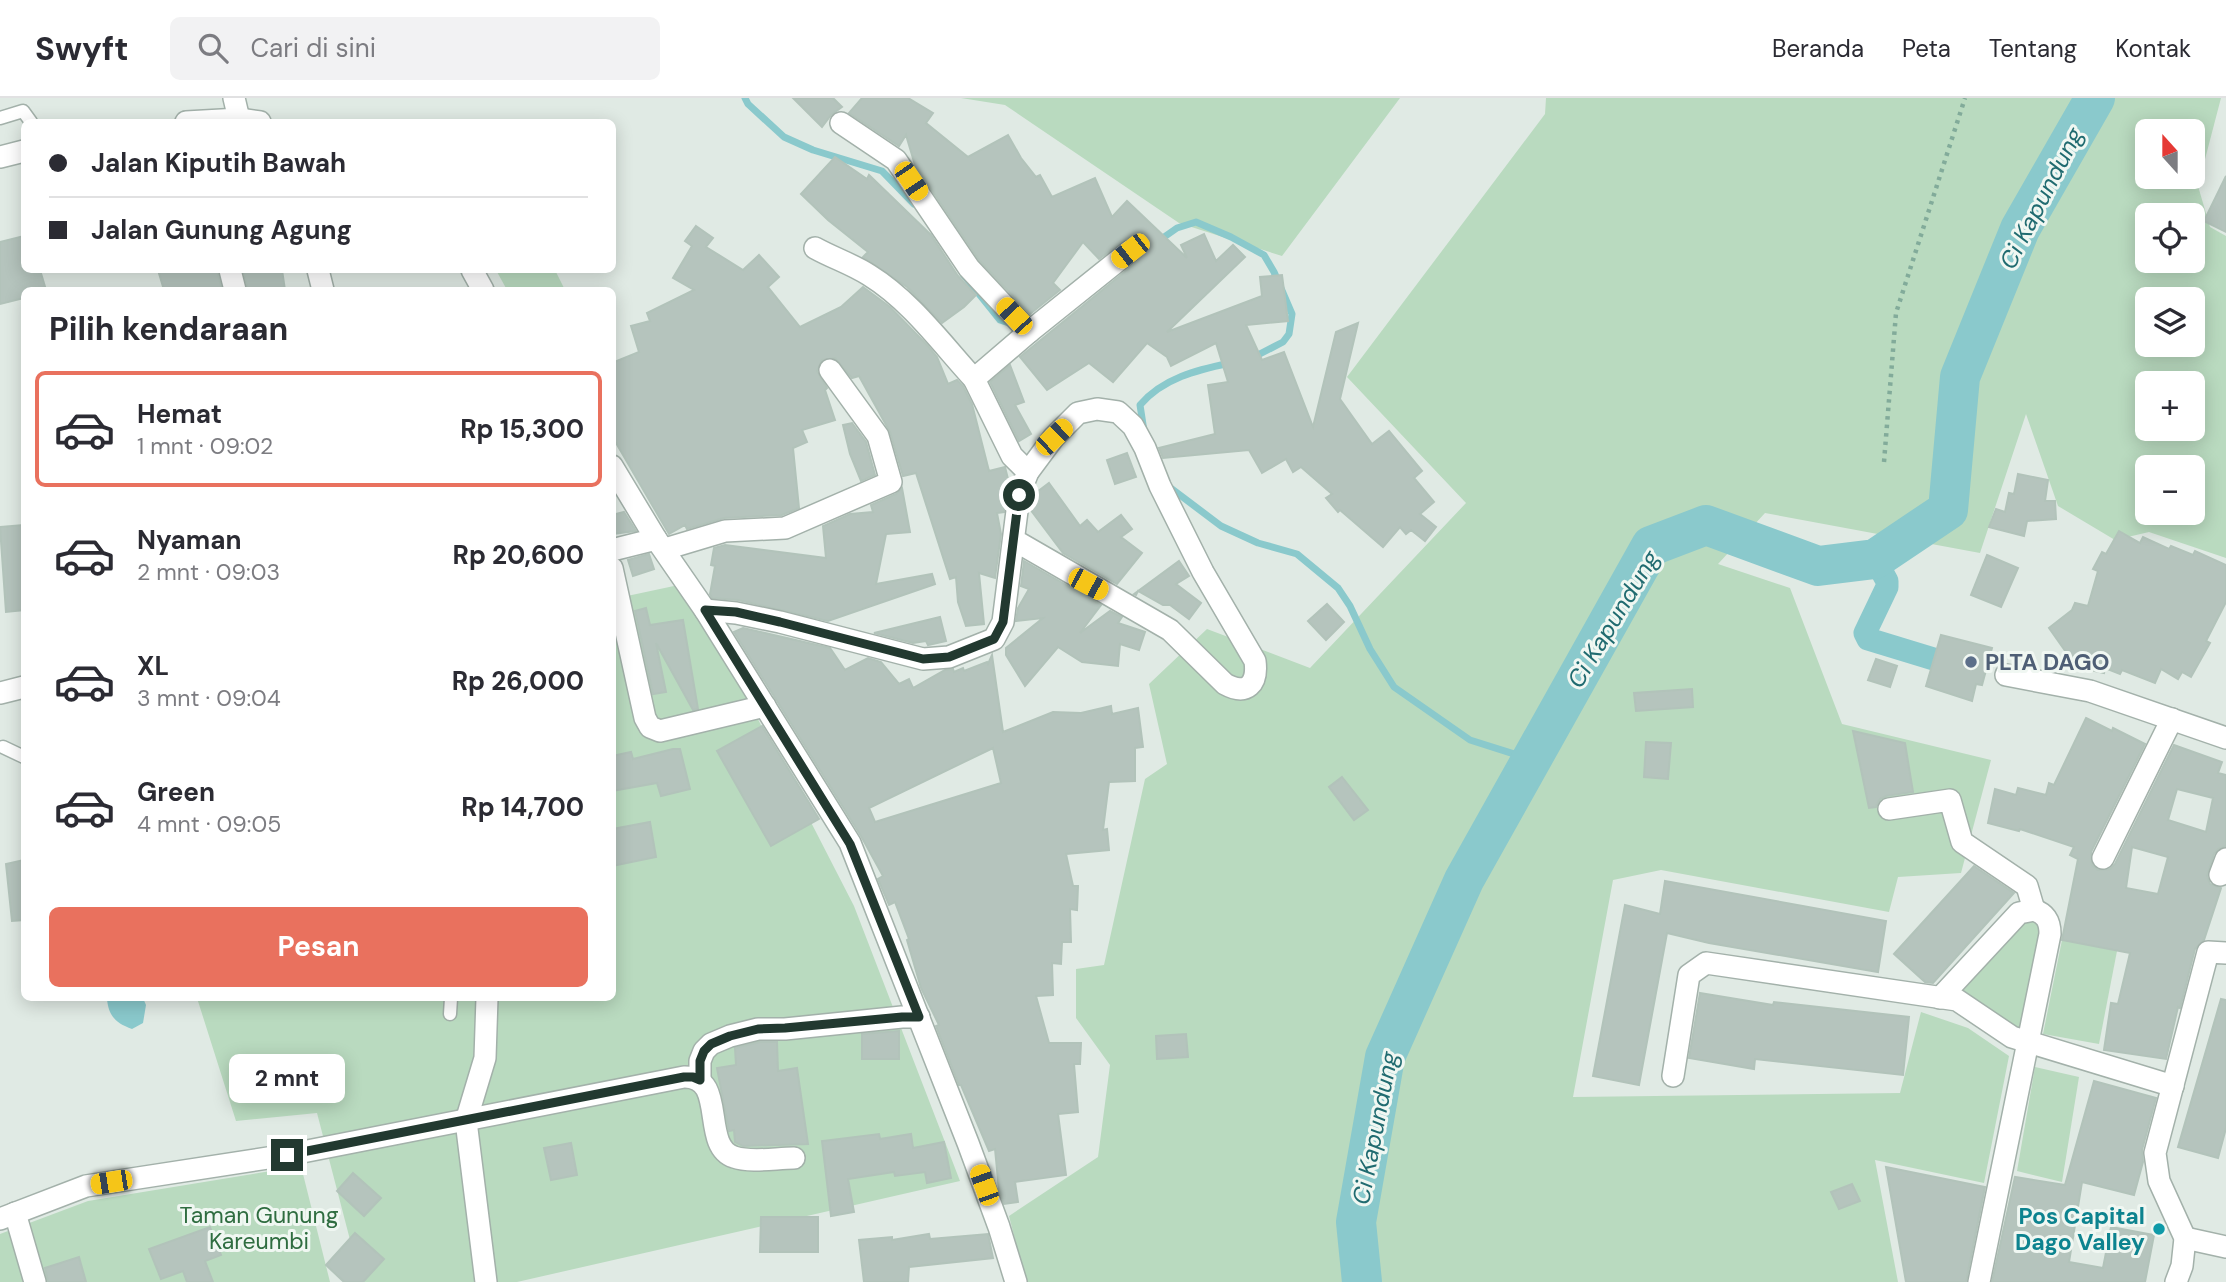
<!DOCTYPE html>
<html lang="id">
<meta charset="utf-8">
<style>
:root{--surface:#fff;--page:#f2f2f3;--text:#2b2b33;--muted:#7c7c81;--line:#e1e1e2;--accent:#e9715e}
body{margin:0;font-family:"DM Sans",sans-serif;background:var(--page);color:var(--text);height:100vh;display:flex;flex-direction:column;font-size:26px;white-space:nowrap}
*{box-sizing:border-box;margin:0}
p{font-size:23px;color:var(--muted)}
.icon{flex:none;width:38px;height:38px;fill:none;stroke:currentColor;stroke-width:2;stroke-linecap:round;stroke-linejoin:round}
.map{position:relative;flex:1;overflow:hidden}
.drawer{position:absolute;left:21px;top:189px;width:595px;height:714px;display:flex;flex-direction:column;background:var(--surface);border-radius:10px;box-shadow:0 4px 18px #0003}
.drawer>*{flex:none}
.guide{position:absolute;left:21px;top:21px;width:595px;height:154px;border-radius:10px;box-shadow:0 4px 18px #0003;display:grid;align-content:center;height:154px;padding:0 28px;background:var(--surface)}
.needle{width:46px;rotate:339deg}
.controls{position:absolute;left:2135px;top:21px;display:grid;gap:14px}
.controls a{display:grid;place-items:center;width:70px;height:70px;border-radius:10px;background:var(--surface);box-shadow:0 4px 18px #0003;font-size:35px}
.end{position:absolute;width:32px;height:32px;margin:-16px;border:9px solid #223930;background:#fff;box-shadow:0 0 0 4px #fff}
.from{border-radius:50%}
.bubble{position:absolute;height:49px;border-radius:10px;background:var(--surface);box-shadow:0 4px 18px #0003;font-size:23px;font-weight:700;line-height:49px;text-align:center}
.car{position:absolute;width:21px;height:42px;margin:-21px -10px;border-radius:9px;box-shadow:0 0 5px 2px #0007;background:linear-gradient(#f5c518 24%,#345 0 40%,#f5c518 0 76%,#345 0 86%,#f5c518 0)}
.guide b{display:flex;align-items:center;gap:24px;height:66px;font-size:26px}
.guide b+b{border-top:2px solid var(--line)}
.guide i{width:18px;height:18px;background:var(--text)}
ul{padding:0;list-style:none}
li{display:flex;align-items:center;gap:21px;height:116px;margin:0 14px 10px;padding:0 14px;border:4px solid transparent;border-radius:10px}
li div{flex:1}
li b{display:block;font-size:26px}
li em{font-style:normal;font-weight:700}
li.selected{border-color:var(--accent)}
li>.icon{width:63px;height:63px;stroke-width:1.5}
h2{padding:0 28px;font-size:32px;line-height:84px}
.cta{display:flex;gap:14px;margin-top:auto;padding:14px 28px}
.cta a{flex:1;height:80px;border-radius:10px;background:var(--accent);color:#fff;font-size:28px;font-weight:700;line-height:80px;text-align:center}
header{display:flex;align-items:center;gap:42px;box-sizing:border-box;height:98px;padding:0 35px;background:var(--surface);border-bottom:2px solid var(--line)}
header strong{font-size:33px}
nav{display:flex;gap:38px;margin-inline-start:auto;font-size:24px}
.search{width:490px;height:63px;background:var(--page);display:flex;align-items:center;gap:18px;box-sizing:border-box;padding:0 24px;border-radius:10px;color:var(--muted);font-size:26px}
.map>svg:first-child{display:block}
</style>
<header>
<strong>Swyft</strong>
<div class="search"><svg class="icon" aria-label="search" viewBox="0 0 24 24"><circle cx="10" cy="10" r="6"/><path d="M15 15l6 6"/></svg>Cari di sini</div>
<nav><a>Beranda</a><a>Peta</a><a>Tentang</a><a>Kontak</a></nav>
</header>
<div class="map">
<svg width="2226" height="1184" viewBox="0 0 2226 1184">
<rect width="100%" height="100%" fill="#e0eae4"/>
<g fill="#b9dabf" fill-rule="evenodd">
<path d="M961 0H1400L1282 158 1179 125 1005 7Z"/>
<path d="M1546 0H2221L2198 88 2210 129 2226 138V460L2149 434 2115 442 2058 408 2026 316 1980 455 1765 415 1718 466 1790 490 1842 626 1991 662 1961 775 1898 779 1889 814 1661 772 1613 782 1573 999 1900 995 1921 914 1968 930 2009 958 1984 1085 1875 1062 1898 1184H1026L1009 1118 1098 1059 1110 967 1076 920V871L1104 867 1145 681 1167 666 1149 586 1207 531 1310 570 1466 405 1347 279 1545 16ZM2147 33H2193V79H2147ZM2147 117H2193V163H2147ZM2147 201H2193V247H2147ZM2147 285H2193V331H2147ZM2147 369H2193V415H2147Z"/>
<path d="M496 172H555L565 192H507Z"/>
<path d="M688 485 854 808 960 1083 517 1184H361L317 1015 236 1023 197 900H612L613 501Z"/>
<path d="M2020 818 2044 822 2026 940 1947 897Z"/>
<path d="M2062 842 2117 853 2099 946 2043 936Z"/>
<path d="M2035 969 2079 979 2062 1084 2017 1073Z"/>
<path d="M301 1068 330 1184H0V1136L88 1103Z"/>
</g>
<path fill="#8ac9cc" d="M107 900H143L146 907 143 925 132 931C115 925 108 917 107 900Z"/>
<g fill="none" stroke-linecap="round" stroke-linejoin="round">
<g stroke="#8ac9cc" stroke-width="7">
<path d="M745 0 748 6 784 39 813 52 882 73 914 106"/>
<path d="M1157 144 1177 130 1196 124 1231 139 1264 157 1274 174 1292 216 1289 236 1283 244 1252 260"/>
<path d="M963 176 1000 222 1012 226"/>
<path d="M1144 333 1140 307C1163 280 1197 272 1230 265"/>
<path d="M1168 388 1221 428 1258 445 1297 456 1338 490 1350 508 1370 551 1394 589 1470 642 1533 662"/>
</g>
<path stroke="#8ac9cc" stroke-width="23" d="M1875 461 1887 483V489L1865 535 1868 541 1950 566"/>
<path stroke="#8ac9cc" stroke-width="40" d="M1362 1184 1356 1124 1385 959 1464 782 1651 448 1706 427 1818 468 1875 461 1948 412 1960 279 2020 131 2095 0"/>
</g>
<g fill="#b5c4bd" stroke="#b2c3ba" stroke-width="2" fill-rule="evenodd">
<path d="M793 0H833L842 9 831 17 822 29Z"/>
<path d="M862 0H908L933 15 926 25 968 59 1008 37 1021 60 1036 79 1040 77 1052 99 1095 80 1112 119 1127 103 1187 160 1181 147 1204 136 1216 163 1233 147 1245 159 1167 234 1262 198 1260 179 1282 177 1288 223 1246 227 1262 262 1284 254 1313 329 1336 234 1358 225 1340 301 1372 346 1389 333 1422 373 1414 380 1434 404 1420 416 1436 429 1425 443 1411 432 1406 436 1400 429 1383 449 1340 412 1338 414 1326 400 1332 396 1301 369 1293 374 1286 361 1262 375 1249 352 1163 360 1159 350 1215 336 1208 287 1228 284 1216 245 1171 268 1167 259 1147 245 1113 284 1089 265 1047 292 1020 259 1138 163 1142 157 1141 145 1135 141 1127 140 1099 161 1083 144 1053 185 1060 192 1030 216 979 162 915 67 906 37 899 48 849 15Z"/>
<path d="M835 59 867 81 869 77 931 137 958 178 976 197 964 209 942 225 907 189 863 159 868 154 828 122 801 96Z"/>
<path d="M2226 78V134L2204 123Z"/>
<path d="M696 128 713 140 706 149 743 172 759 157 779 179 768 189 800 229 841 209 863 189 890 209 928 248 937 259 948 286 957 282 963 288 972 306 989 373 1005 369 1009 385 1004 414 997 415 1001 436 995 480 979 475 984 526 966 528 958 504 956 479 950 481 916 375 903 378 890 334 859 278 852 280 835 260 822 262 817 273 827 290 825 292 835 322 802 332 807 344 793 350 799 410 782 417 724 420 687 431 685 427 669 436 612 338V265L639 254 631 228 650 223 647 215 694 192 673 180 692 148 685 143Z"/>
<path d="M24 138V172H40L46 192H24V200L0 206V144Z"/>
<path d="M158 172H217L222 192H164Z"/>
<path d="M243 172H282L285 192H248Z"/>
<path d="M1010 267 1024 304 1015 307 1031 336 1019 343 990 284Z"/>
<path d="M852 325 866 344 875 377 861 383 850 356 843 327Z"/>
<path d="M1127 355 1136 379 1115 386 1107 362Z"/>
<path d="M2018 376 2048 382 2045 403H2055L2056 421 2027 423 2024 438 1989 429 1996 411 2005 414 2009 395 2014 396Z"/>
<path d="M1049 385 1080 428 1087 422 1098 434 1121 417 1132 431 1121 439 1142 455 1117 486 1063 455 1030 411 1033 397Z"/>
<path d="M902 390 910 434 886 436 876 486 932 476 935 486 828 523 738 502 712 500 710 496 715 468 711 467 714 450 725 447 826 460 823 428 850 416 873 414 871 407 896 396Z"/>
<path d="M624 414 636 433 612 436V417Z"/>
<path d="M23 427 24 512 6 514 0 429Z"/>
<path d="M2119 433 2140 445 2143 439 2169 451 2171 448 2193 457 2195 453 2226 467V504L2206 543 2210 545 2191 579 2182 574 2178 581 2161 571 2155 585 2122 572 2120 576 2105 570 2104 575 2086 571 2087 568 2067 562 2068 557 2049 530 2072 512 2075 505 2088 508 2098 473 2093 471 2102 454 2106 456Z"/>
<path d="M649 456 654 471 633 478 628 462Z"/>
<path d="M1987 457 2018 470 2001 509 1971 497Z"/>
<path d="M1024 463 1101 507 1080 535 1110 513 1122 519 1118 525 1145 534 1139 552 1120 546 1118 568 1082 564 1058 549 1025 588 1006 557V550L1043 520 1016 523 1018 510 1029 491 1021 488Z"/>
<path d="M1179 463 1189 478 1176 486 1201 505 1189 521 1170 507H1163L1138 493 1136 497 1134 496Z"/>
<path d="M1327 506 1344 524 1326 542 1308 523Z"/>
<path d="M646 510 650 527 683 522 698 611 693 612 656 545 666 594 653 596 635 513Z"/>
<path d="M940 519 946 543 928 547 926 543 913 545 874 535Z"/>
<path d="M743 530 830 550 845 572 868 560 881 564 899 586 909 581 913 590 945 572 953 571 954 574 963 570 964 573 987 564 988 566 992 557 1003 634 1053 614 1081 615 1111 608 1112 616 1138 610 1143 649 1135 650V683L1109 684 1103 732 1107 731 1109 752 1066 756 1073 788H1078L1077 812 1070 811 1071 844H1062L1061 866 1052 865 1053 897 1036 898 1049 945H1081L1080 966H1074L1078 1014 1058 1016 1066 1077 1015 1084 1018 1104 1004 1106 999 1092 995 1051 989 1053 961 987H959L936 928 939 927 921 890 907 842 909 841 895 804 889 807 878 781 883 778 861 738 734 534ZM993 650 1001 685 875 724 869 710Z"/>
<path d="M1941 537 1992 550 1982 587 1976 586 1972 603 1926 588Z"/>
<path d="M1876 561 1897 568 1890 589 1868 582Z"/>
<path d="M1692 591 1693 609 1636 613 1634 595Z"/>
<path d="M2086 620 2112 633 2113 630 2145 646 2091 754 2092 767 2098 772 2110 771 2115 766 2174 647 2222 664 2218 675 2226 677V748L2218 751 2214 756 2207 778 2210 786 2221 790 2204 842 2195 851 2180 910 2178 909 2166 961 2104 952 2111 905 2118 906 2130 855 2062 842 2078 761 2070 757 2074 749 2020 731 2019 733 1988 725 1995 691 2016 697 2018 690 2046 697 2049 685 2054 687ZM2177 691 2213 700 2206 734 2168 722ZM2132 749 2168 759 2158 796 2126 790Z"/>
<path d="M762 628 819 721 771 748 717 653Z"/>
<path d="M1853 633 1905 645 1913 694 1886 698 1880 701 1876 709 1869 710Z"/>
<path d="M1646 644 1671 645 1668 681 1644 679Z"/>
<path d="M673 651H680L690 691 661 698 657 685 612 693V658L631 654 633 661Z"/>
<path d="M1342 679 1368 712 1354 722 1329 689Z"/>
<path d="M650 724 656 759 612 768V731Z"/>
<path d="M24 762V822L12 823 6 766Z"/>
<path d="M1974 768 2014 795 1933 885 1925 884 1894 856Z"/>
<path d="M1665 783 1886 823 1878 874 1709 845 1667 835 1639 987 1593 978 1625 807 1660 816Z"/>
<path d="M1700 895 1773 907 1774 904 1909 919 1903 977 1755 961 1754 971 1689 960Z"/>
<path d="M2221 901 2226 902V1030L2218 1060 2178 1049Z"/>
<path d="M899 933V961H862V936Z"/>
<path d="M1186 936 1188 959 1157 961 1156 938Z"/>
<path d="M760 944H777L778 973 797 970 808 1046 743 1048 735 1044 734 1032 729 1033 717 970 736 967 735 950Z"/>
<path d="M2094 983 2156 1000 2142 1052 2143 1064 2134 1097 2082 1084 2069 1164 2103 1170 2111 1129 2154 1137 2145 1184H1992L2015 1079 2065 1087Z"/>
<path d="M879 1036 880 1041 911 1036 913 1050 944 1044 951 1080 927 1085 925 1074 895 1078 894 1074 848 1081 854 1114 831 1118 822 1043Z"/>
<path d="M571 1045 577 1077 551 1082 544 1050Z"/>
<path d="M1886 1069 1985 1089 1966 1184H1906Z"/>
<path d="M353 1075 381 1100 364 1118 337 1093Z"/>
<path d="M1852 1086 1860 1103 1839 1111 1831 1094Z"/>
<path d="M761 1119H818V1154H760Z"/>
<path d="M210 1129 221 1157 205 1163 213 1184H187L183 1173 161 1181 149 1151Z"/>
<path d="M355 1135 384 1161 363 1184H344L326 1167Z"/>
<path d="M929 1136 930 1141 988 1136 993 1160 909 1169 908 1184H864L859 1142 892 1139V1142Z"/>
<path d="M79 1159 86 1184H48L45 1170Z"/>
</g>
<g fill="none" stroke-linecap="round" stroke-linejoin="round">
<defs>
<g id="service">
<path d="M0 20 23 13 31 24"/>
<path d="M3 649 24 659"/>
<path d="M450 916 451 900"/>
</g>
<g id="minor">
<path d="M234 0 239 21"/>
<path d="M186 24 239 21 260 24"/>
<path d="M841 25 896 62 969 170 1029 234"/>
<path d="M0 59 24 53"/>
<path d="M815 150C833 160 852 166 869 177 911 203 941 245 974 281"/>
<path d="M230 172 235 192"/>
<path d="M318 172 323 192"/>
<path d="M472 172 483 192"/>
<path d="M612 368 656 441 705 512 850 745 968 1045 999 1129 1016 1184"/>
<path d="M1028 374 1012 358 974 281 1029 234 1130 153"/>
<path d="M665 451 725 433 785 430 891 384 878 338 830 272"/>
<path d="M612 452 656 441"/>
<path d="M612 470 645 620 650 629 660 633 765 608"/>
<path d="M705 512 736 515 780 524 923 561 949 559 994 541 1003 524 1019 397 1028 374 1054 339 1078 315 1097 311 1118 314 1133 328 1145 350 1160 388 1203 474 1255 563C1258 586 1247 598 1225 586L1170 532 1014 442"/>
<path d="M2006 577 2090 593 2226 640"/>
<path d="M0 595 24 589"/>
<path d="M1889 711 1950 702 1962 744 2027 788 2034 812"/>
<path d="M2103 760 2172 621"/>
<path d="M2220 777 2226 761"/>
<path d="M1940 900 2019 815 2034 812C2046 816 2050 823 2050 836L1979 1184"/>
<path d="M1673 978 1689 877 1706 865 1957 902 2012 939 2173 988"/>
<path d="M700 982V963L704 953 711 946 730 938 758 931H785L902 919H919"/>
<path d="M15 1115 35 1184"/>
<path d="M0 1121 86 1088 287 1057 684 979C728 978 700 1048 734 1059 751 1065 776 1060 794 1060"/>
<path d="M2185 1140 2226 1149"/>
<path d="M486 1184 466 1023 485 960 487 900"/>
<path d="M2176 1184 2182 1168 2185 1140 2159 1083 2155 1055 2208 854 2226 855"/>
</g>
</defs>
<use href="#service" stroke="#a3b1aa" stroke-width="15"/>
<use href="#minor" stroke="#a3b1aa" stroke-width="24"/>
<path stroke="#82ab9a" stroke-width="4.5" stroke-dasharray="3.5 5" stroke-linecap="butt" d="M1884 364 1896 215 1965 0"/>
<use href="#service" stroke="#fff" stroke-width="12"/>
<use href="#minor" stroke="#fff" stroke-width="21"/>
</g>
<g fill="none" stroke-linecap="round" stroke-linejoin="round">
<path stroke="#223930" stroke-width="9" d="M287 1057 684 979H693L700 982V963L704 953 711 946 730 938 758 931 785 930 902 919H919L850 746 705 512 736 514 780 524 923 561 949 559 994 541 1003 524 1019 397"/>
</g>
<circle fill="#5c6f8a" stroke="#f0f7f2" stroke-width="2.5" cx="1971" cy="564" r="7"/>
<circle fill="#0f9aa8" stroke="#f0f7f2" stroke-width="2.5" cx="2159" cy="1131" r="7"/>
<g text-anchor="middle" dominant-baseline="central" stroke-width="6" stroke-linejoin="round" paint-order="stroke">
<g font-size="23" font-weight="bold" fill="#4e5e75" stroke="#f0f7f2" text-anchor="start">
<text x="1985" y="564">PLTA DAGO</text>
</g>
<g font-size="23" fill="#2f6d40" stroke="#f0f7f2">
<text x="259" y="1117">Taman Gunung<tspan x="259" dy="26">Kareumbi</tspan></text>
</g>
<g font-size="23" font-weight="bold" fill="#0d838f" stroke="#f0f7f2" text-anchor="end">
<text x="2145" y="1118">Pos Capital<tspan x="2145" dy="26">Dago Valley</tspan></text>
</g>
<g font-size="24" font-style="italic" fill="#206b70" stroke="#f0f7f2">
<text transform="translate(2041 100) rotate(-63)">Ci Kapundung</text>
<text transform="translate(1613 521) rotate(-59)">Ci Kapundung</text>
<text transform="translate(1375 1030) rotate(-79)">Ci Kapundung</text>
</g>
</g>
</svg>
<div class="controls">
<a><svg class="needle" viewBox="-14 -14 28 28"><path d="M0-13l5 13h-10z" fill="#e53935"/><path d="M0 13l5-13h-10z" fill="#7c7c81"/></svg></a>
<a><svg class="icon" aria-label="locate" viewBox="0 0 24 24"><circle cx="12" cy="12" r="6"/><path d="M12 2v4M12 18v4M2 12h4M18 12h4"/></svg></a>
<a><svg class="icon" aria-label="layers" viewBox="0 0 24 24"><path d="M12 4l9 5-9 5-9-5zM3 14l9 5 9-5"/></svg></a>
<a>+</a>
<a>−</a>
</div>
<i class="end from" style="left:1019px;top:397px"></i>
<i class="end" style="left:287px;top:1057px"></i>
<div class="bubble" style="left:229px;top:956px;width:116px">2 mnt</div>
<i class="car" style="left:911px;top:83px;rotate:146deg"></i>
<i class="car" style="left:1130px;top:153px;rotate:232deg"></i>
<i class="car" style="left:1014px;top:218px;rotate:317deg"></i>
<i class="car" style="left:1054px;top:339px;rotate:46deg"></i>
<i class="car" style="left:1088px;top:486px;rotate:118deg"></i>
<i class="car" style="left:111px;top:1084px;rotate:261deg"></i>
<i class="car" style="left:984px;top:1087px;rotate:340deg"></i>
<div class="guide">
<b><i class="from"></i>Jalan Kiputih Bawah</b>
<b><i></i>Jalan Gunung Agung</b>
</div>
<section class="drawer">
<h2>Pilih kendaraan</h2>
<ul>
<li class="selected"><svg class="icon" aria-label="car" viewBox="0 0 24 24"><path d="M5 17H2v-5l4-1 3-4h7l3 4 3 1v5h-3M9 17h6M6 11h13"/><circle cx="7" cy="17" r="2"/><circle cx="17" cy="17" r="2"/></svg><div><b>Hemat</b><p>1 mnt · 09:02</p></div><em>Rp 15,300</em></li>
<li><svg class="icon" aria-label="car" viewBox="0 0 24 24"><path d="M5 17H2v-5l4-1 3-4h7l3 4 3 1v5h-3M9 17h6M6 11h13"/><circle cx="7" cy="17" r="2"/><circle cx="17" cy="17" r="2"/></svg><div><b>Nyaman</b><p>2 mnt · 09:03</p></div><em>Rp 20,600</em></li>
<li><svg class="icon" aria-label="car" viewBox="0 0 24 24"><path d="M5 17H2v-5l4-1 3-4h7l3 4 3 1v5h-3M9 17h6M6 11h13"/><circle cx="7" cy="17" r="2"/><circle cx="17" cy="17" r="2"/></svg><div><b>XL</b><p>3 mnt · 09:04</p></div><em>Rp 26,000</em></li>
<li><svg class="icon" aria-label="car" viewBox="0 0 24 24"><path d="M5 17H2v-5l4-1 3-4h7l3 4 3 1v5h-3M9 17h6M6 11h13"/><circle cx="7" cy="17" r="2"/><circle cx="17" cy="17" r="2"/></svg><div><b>Green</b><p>4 mnt · 09:05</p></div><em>Rp 14,700</em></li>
</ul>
<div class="cta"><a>Pesan</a></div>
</section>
</div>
